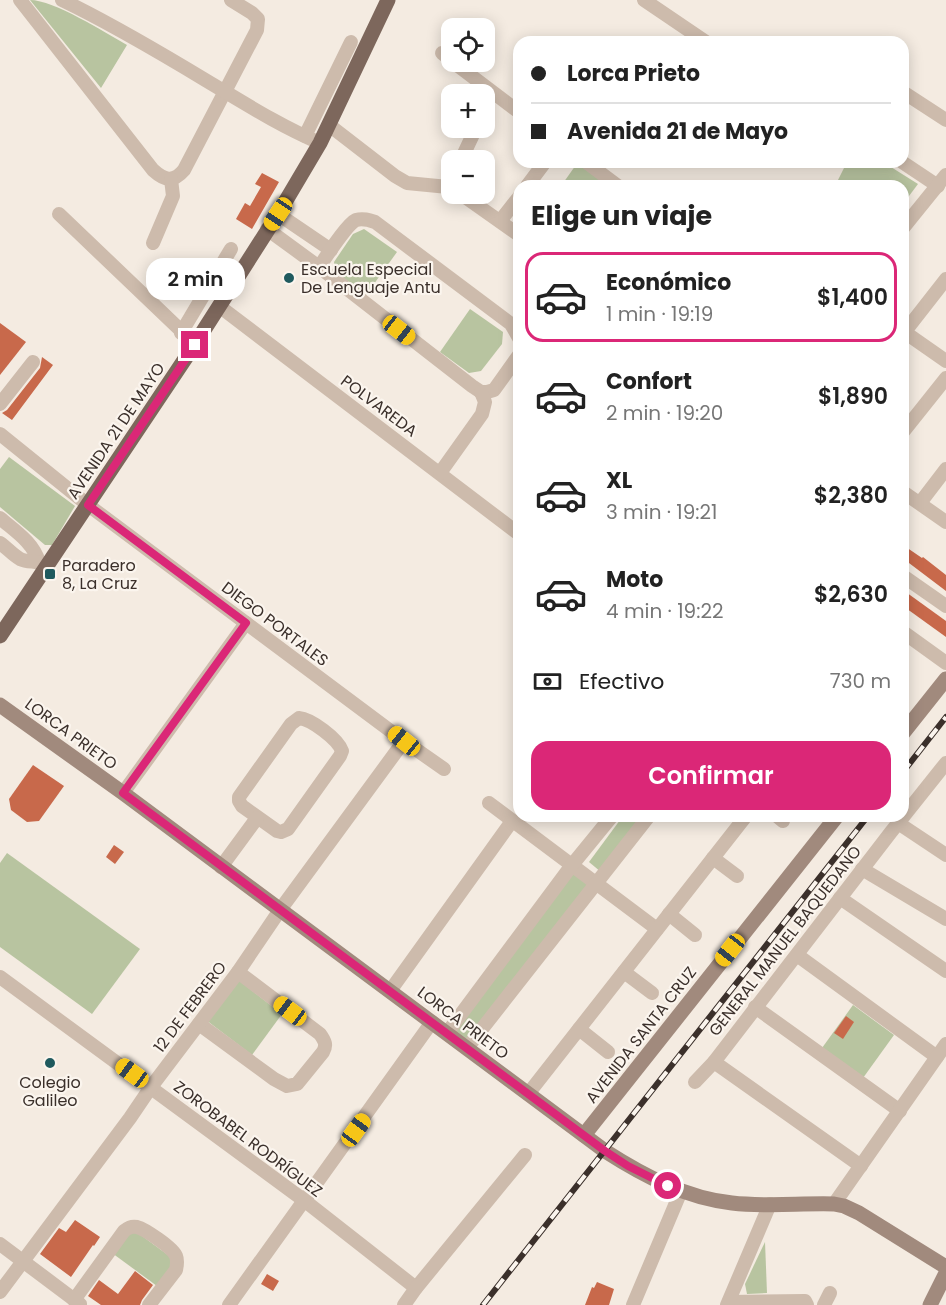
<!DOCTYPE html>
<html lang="es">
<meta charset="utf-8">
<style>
:root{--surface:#fff;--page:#f2f2f2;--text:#222;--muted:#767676;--line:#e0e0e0;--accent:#db2777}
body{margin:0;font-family:Poppins,sans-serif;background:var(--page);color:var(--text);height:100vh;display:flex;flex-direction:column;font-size:22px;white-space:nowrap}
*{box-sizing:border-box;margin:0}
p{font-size:20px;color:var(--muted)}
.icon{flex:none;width:33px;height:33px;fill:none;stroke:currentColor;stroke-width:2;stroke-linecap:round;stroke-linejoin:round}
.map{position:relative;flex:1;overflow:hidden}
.panel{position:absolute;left:513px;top:180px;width:396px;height:642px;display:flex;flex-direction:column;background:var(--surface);border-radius:18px;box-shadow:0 3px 15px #0003}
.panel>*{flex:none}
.banner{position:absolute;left:513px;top:36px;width:396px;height:132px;border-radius:18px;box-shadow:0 3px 15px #0003;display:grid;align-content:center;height:132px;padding:0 18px;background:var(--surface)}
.fabs{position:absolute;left:441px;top:18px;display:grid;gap:12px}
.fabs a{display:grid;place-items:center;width:54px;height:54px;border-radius:12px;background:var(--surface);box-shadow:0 3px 15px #0003;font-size:30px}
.end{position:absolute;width:27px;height:27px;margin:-14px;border:8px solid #db2777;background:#fff;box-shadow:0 0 0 3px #fff}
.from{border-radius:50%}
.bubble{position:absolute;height:42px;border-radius:18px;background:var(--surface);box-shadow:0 3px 15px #0003;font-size:20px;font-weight:600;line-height:42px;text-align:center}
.car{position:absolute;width:18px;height:36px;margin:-18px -9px;border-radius:8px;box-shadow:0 0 4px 2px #0007;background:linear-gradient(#f5c518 24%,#345 0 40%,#f5c518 0 76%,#345 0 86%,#f5c518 0)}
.banner b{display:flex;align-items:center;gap:21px;height:57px;font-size:22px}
.banner b+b{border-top:2px solid var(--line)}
.banner i{width:15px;height:15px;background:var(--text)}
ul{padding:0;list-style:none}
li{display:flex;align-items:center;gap:18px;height:90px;margin:0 12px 9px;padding:0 6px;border:3px solid transparent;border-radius:18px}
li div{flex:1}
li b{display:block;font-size:22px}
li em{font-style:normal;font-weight:600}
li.current{border-color:var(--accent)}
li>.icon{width:54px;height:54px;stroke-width:1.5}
h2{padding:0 18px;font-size:27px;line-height:72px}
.pay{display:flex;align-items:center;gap:15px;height:66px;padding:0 18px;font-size:22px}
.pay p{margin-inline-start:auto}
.primary-button{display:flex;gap:12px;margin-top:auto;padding:12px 18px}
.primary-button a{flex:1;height:69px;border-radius:18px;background:var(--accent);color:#fff;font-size:24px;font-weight:600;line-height:69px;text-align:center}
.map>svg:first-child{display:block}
</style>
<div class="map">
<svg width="946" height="1305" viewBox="0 0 946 1305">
<rect width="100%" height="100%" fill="#f4ebe1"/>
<g fill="#b8c4a0">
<path d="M30 0C54 0 104 32 127 45L101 88Z"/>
<path d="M578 162 611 186H561Z"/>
<path d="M847 162H883L918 184 903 204V186H835Z"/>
<path d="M364 229 397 252 366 295 336 274 334 262 353 234Z"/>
<path d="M470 309 503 332 502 344 481 371 469 373 440 352Z"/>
<path d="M9 457 75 506 52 545H45L0 507V469Z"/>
<path d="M623 816H644L601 872 589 862Z"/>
<path d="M7 853 140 949 92 1014 0 947V863Z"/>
<path d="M572 865 597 884 467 1048 447 1033Z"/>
<path d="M237 979 282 1014 252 1055 206 1020Z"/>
<path d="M853 1005 894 1035 863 1078 822 1048Z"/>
<path d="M129 1233H138L172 1258 173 1265 157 1286 112 1253Z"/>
<path d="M765 1242 767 1293 747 1294 745 1284Z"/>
</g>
<g fill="#c8694b">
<path d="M262 173 279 182 252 229 236 219 245 203 250 206 261 187 255 184Z"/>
<path d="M0 323 26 342 0 375Z"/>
<path d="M42 357 53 365 12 420 2 413 7 410 40 368Z"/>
<path d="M903 545 922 558 923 557 946 575V591L909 563 906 568 903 567Z"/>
<path d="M903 590 946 621V637L903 606Z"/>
<path d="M33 765 64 786 39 821 27 822 11 810 9 799Z"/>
<path d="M114 845 124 852 115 864 106 857Z"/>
<path d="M846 1016 854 1022 843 1039 834 1033Z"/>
<path d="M75 1220 100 1237 94 1246 93 1245 71 1277 40 1254 59 1228 66 1232Z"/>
<path d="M135 1271 153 1285 142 1300 140 1305H101L88 1296 99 1280 118 1294Z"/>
<path d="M267 1274 279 1281 273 1291 261 1284Z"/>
<path d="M597 1282 614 1289 609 1305H585L592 1287 594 1288Z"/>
</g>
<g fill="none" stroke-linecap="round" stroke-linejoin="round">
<g stroke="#cdbbac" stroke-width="14">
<path d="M20 0 153 170C164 180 173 183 184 170L257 30 258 19 252 13 231 0"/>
<path d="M62 0C112 24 159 52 207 81 244 103 280 126 320 143"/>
<path d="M644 0 706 42"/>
<path d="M442 53 452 61"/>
<path d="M453 62 519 112"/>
<path d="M903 92 946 120"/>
<path d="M484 109 492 93"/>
<path d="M329 125 395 176 407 183 448 187 452 189"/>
<path d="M305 136 351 42"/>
<path d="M461 160 476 128"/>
<path d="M586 162 618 186"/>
<path d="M902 162 938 186"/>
<path d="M527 186 545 162"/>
<path d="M461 194 519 235"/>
<path d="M59 214 195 344"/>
<path d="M278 214 331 250"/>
<path d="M500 221 519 197"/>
<path d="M903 228 946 175"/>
<path d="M267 229 319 267 472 386 481 392"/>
<path d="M153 243 173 196 171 179"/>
<path d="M319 267C326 257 347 224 356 220 363 218 369 220 375 222L511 324 519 338"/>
<path d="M219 306 519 534"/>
<path d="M903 331 946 361"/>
<path d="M181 333 231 249"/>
<path d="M903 334 946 279"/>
<path d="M481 392H487L494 390 519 355"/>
<path d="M0 404 33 362"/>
<path d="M903 432 946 378"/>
<path d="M0 434 88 505 404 741 444 769"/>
<path d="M440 473 482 414 485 402 481 392"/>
<path d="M903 492 946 522"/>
<path d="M920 503 946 469"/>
<path d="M0 518C15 531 33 542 39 562"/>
<path d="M0 543C7 548 13 555 20 559 29 563 37 560 45 565"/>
<path d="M903 576 946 606"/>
<path d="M903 632 946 663"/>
<path d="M299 718C311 719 338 739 342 751L340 756 288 829 281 832 277 831 242 806 239 801V797L291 724Z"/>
<path d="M123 793 246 623"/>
<path d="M489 803 657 929"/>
<path d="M777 816 783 821"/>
<path d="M898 823 946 855"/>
<path d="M713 858 737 876"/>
<path d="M221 867 257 818"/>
<path d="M862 869 946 919"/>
<path d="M840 898 946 971"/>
<path d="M669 914 695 935"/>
<path d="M797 955 937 1057"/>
<path d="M624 972 652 993"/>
<path d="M0 977 305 1201 416 1288"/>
<path d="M390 991 512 821"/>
<path d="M755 1007 900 1111"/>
<path d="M199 1024 274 1079 287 1086 297 1084 323 1052C327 1045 325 1041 320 1034L238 972"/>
<path d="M579 1029 608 1052"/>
<path d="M447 1033 572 865 612 816"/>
<path d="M467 1048 649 816"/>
<path d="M714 1062 861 1166"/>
<path d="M695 1082 714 1062 891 832 946 763"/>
<path d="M528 1094 746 816"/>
<path d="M834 1204 946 1044"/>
<path d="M0 1244 80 1304"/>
<path d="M0 1292 130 1118 151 1087 238 972 280 910 404 741"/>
<path d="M74 1300 124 1231C128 1228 131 1226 137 1227 145 1229 173 1248 176 1256 178 1261 177 1265 176 1270L149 1305"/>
<path d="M729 1302 805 1301 807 1305"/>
<path d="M229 1305 432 1022"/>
<path d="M404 1305 416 1288 525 1155"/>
<path d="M633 1305 681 1191"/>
<path d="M727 1305 770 1204"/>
<path d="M824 1305 830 1293"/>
</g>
<g stroke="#a18a7d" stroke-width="15">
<path d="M0 705 123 793 605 1151C644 1176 686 1198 732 1203 766 1207 801 1203 834 1204L844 1206 859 1213 946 1267"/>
<path d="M903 733 946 679"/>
<path d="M584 1135 837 816"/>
<path d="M930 1305 946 1273"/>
</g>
<path stroke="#7d675c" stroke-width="15" d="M0 636 195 344 278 214 320 143 388 0"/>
<defs>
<g id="rail">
<path d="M903 772 946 717"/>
<path d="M483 1305 868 816"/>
</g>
</defs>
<use href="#rail" stroke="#3b302b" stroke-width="6"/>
<use href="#rail" stroke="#fbf5ee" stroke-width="4" stroke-dasharray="11" stroke-linecap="butt"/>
</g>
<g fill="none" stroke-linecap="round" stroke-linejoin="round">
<path stroke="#db2777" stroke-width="8" d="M195 345 88 505 246 623 123 793 605 1151 628 1166 668 1186"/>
</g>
<g fill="#1f5a5e" stroke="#fbf5ee" stroke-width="2">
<circle cx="289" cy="278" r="6"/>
<rect x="44" y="568" width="12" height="12" rx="3"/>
<circle cx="50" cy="1063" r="6"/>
</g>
<g text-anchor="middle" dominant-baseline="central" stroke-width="4.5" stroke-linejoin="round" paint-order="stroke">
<g font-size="16" fill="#3b302b" stroke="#fbf5ee" text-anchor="start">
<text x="301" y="269">Escuela Especial<tspan x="301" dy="18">De Lenguaje Antu</tspan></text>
<text x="62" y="565">Paradero<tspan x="62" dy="18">8, La Cruz</tspan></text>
<text x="50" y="1082" text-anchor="middle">Colegio<tspan x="50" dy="18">Galileo</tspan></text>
</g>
<g font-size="16" fill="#3b302b" stroke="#fbf5ee">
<text transform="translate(379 406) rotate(37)">POLVAREDA</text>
<text transform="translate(116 431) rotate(-56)">AVENIDA 21 DE MAYO</text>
<text transform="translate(275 624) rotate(37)">DIEGO PORTALES</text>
<text transform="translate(71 734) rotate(36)">LORCA PRIETO</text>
<text transform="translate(785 941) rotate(-52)">GENERAL MANUEL BAQUEDANO</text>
<text transform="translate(190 1007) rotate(-53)">12 DE FEBRERO</text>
<text transform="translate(463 1023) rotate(37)">LORCA PRIETO</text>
<text transform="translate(641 1035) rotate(-52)">AVENIDA SANTA CRUZ</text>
<text transform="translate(248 1139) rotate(37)">ZOROBABEL RODRÍGUEZ</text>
</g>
</g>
</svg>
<div class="fabs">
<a><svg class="icon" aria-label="locate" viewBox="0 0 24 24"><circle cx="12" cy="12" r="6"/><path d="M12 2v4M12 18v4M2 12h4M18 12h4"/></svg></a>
<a>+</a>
<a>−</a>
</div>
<i class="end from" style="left:668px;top:1186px"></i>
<i class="end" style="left:195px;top:345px"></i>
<div class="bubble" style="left:146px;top:258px;width:99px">2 min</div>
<i class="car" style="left:278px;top:214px;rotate:214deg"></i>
<i class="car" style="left:399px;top:330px;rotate:128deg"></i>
<i class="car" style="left:404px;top:741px;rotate:309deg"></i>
<i class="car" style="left:730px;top:950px;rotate:218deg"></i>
<i class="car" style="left:290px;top:1011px;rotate:307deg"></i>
<i class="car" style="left:132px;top:1073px;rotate:306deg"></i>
<i class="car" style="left:356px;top:1130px;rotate:36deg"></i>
<div class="banner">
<b><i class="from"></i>Lorca Prieto</b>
<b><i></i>Avenida 21 de Mayo</b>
</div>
<section class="panel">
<h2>Elige un viaje</h2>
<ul>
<li class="current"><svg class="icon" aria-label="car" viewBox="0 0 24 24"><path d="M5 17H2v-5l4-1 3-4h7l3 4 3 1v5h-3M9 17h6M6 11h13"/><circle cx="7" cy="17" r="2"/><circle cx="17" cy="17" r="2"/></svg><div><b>Económico</b><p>1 min · 19:19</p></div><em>$1,400</em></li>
<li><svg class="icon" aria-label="car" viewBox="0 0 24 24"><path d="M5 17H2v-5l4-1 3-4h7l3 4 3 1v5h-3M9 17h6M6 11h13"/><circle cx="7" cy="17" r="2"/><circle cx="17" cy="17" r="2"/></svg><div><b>Confort</b><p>2 min · 19:20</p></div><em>$1,890</em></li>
<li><svg class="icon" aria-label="car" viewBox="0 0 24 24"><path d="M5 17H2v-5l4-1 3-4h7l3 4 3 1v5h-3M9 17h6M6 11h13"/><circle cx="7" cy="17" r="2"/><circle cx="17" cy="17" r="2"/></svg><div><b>XL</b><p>3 min · 19:21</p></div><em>$2,380</em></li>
<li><svg class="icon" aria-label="car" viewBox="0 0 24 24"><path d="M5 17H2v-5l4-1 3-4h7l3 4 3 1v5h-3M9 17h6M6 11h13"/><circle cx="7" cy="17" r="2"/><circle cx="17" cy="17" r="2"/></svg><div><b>Moto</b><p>4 min · 19:22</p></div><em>$2,630</em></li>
</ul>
<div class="pay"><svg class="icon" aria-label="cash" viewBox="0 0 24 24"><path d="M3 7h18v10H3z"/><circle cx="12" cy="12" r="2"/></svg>Efectivo<p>730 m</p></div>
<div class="primary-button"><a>Confirmar</a></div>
</section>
</div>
